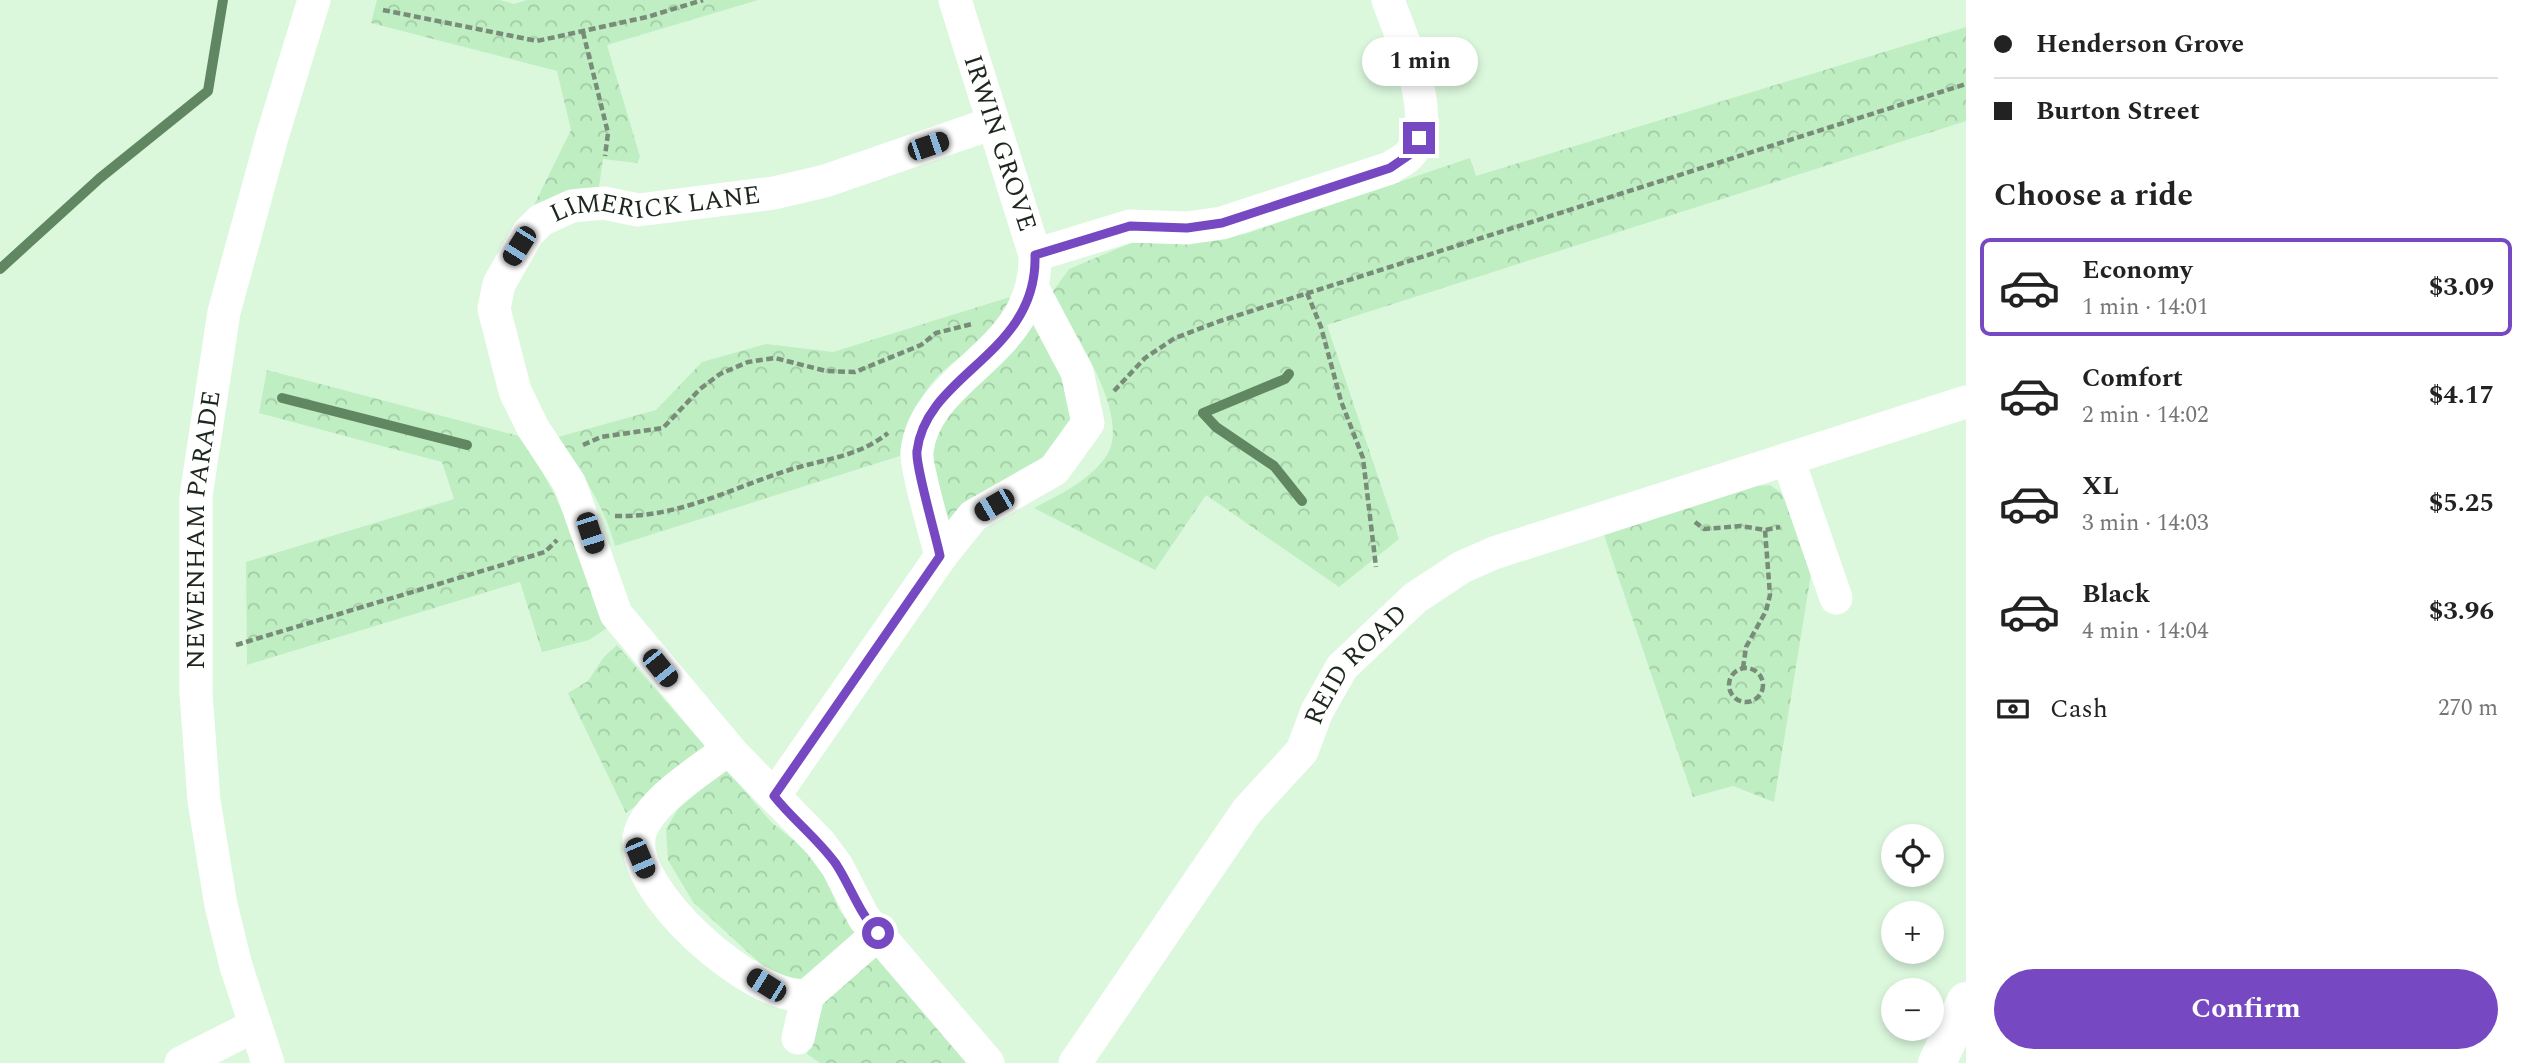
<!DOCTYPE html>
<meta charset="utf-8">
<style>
:root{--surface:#fff;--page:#f2f2f2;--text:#222;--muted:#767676;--line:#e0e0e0;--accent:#7649c2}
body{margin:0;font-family:Spectral,serif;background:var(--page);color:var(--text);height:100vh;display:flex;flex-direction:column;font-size:26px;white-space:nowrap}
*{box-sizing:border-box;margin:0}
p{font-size:23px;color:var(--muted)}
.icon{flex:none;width:38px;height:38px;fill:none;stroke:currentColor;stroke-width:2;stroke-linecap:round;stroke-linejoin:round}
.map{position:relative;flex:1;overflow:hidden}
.drawer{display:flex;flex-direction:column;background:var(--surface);width:560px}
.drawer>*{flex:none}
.banner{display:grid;align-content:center;height:154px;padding:0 28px;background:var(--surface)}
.buttons{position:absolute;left:1881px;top:824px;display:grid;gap:14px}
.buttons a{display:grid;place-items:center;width:63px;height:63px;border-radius:50%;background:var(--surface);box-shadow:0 4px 10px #0003;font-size:35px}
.end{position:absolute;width:32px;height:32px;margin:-16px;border:9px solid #7649c2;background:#fff;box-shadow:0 0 0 4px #fff}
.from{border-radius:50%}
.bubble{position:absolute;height:49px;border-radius:24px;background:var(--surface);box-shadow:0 4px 10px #0003;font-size:23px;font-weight:700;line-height:49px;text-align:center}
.car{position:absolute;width:21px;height:42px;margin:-21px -10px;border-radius:9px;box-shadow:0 0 5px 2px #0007;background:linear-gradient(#222 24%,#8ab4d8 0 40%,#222 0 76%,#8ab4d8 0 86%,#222 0)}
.banner b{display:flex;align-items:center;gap:24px;height:66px;font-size:26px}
.banner b+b{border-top:2px solid var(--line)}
.banner i{width:18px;height:18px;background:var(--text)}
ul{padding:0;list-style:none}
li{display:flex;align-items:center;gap:21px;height:98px;margin:0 14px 10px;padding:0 14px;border:4px solid transparent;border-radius:10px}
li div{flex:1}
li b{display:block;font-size:26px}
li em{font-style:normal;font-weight:700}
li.on{border-color:var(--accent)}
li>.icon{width:63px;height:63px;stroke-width:1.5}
h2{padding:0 28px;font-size:32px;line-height:84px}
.pay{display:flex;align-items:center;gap:18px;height:77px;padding:0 28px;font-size:26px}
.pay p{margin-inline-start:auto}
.cta{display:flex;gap:14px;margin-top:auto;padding:14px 28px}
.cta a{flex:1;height:80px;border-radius:42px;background:var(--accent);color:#fff;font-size:28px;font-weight:700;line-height:80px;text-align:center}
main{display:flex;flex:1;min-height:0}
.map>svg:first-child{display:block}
</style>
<main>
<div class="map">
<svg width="1966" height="1063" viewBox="0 0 1966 1063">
<defs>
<pattern id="park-crowns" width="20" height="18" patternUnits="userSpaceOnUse" patternTransform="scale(1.75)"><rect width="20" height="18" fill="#beeec1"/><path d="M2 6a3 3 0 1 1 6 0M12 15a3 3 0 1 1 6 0" fill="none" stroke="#a3cca5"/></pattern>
</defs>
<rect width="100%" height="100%" fill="#dbf8dd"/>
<g fill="url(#park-crowns)">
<path d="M377 0H500L514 4 527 0H758L607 45 640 157 637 163 603 159 599 187 575 189 533 207 571 130 557 71 371 23Z"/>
<path d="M1966 27V121L1327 325 1399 539 1339 587 1206 495 1155 570 1034 508C1059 495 1087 482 1105 458 1135 418 1072 330 1051 294L1069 269 1131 243 1191 241 1245 234 1470 158 1476 176Z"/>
<path d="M1010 297C1001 336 965 349 939 375 916 399 909 425 900 456L615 546C604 505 581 472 558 437L656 410 702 362 766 344 833 352Z"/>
<path d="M1034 309 1050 338 1078 423 1053 455 948 535 926 455 931 431Z"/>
<path d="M267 370 519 436C563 497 582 559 607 628L589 640 542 652 520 582 247 665 246 562 454 499 442 462 259 413Z"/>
<path d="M1770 485 1781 493 1790 506 1811 574 1774 802 1733 786 1693 797 1604 535 1754 486Z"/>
<path d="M617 645 709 751 626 813 568 693 588 681 603 658Z"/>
<path d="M725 768 771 822 816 858 840 911 860 936 812 976 795 981 774 976 693 902 668 860 666 829 678 809Z"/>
<path d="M875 956 971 1063H820L807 1054 813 1013Z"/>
</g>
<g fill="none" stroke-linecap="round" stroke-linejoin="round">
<g stroke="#608762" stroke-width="10">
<path d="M0 269 100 178 208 91 223 0"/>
<path d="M1289 374 1285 379 1203 413 1216 427 1274 466 1302 501"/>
<path d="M282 398 467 445"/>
</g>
<g stroke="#798c7a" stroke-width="4.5" stroke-dasharray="7 3.5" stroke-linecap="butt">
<path d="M383 10 537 41 647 17 703 0"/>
<path d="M583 32 608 133 605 156"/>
<path d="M1307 293 1321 327 1341 401 1363 458 1376 567"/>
<path d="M1114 391 1145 358 1175 338 1220 321 1966 84"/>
<path d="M583 445 601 437 663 428 700 389 720 374 748 362 775 358 826 371 855 372 921 345 936 333 972 324"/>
<path d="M615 516C679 518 731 488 789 470 824 459 858 457 888 433"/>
<path d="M1695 522 1704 529 1741 526 1765 530 1780 527"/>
<path d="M236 645 545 552 557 540"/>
<circle cx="1746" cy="685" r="17"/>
<path d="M1743 668 1746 647 1766 611 1770 595 1765 530"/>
</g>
<g stroke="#fff" stroke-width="33">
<path d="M1035 255 1130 226 1187 228 1222 223 1390 168C1395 164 1403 161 1408 156 1443 122 1401 38 1388 0"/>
<path d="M1788 459 1836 598"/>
<path d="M941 556C936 536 915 465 917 451 926 373 1038 354 1035 255L955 0"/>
<path d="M728 749C702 770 650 800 640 833 624 889 757 1004 808 995L879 933"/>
<path d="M774 796 941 556 973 516 1054 470 1088 423 1077 372 1032 287"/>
<path d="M798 1038 808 995"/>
<path d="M181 1063 254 1026"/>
<path id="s1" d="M268 1063 236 966 221 905 204 801 196 693V496L224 312 272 137 314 0"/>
<path id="s2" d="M988 1063 864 918 837 866 820 843 734 755 616 614 570 484 533 428 515 391 494 309 499 284 528 233 541 220 572 206 604 203 638 210 774 193 825 181 993 123"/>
<path id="s3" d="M1075 1063 1247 811 1302 751 1317 711 1342 667 1415 598 1462 567 1494 553 1966 402"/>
</g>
<path stroke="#fff" stroke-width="38" d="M1937 1063 1966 1001"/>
</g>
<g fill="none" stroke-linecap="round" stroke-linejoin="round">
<path stroke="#7649c2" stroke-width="9" d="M878 933C859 913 851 887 836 864 818 839 793 820 774 796L940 556C936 536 915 465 917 451 926 373 1038 355 1035 255L1130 226 1187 228 1222 223 1390 168 1409 155 1419 138"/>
</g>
<g text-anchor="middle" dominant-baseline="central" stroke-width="5" stroke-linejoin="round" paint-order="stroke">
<g font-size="26" fill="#1d271d" stroke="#fff">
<text transform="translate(1000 143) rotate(72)">IRWIN GROVE</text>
<text stroke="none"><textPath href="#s2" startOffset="1136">LIMERICK LANE</textPath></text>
<text stroke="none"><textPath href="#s1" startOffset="542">NEWENHAM PARADE</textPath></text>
<text stroke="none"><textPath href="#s3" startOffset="490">REID ROAD</textPath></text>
</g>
</g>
</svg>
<div class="buttons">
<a><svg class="icon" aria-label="locate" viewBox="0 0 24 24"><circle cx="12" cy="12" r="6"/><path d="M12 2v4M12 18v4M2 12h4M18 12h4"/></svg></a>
<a>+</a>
<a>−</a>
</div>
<i class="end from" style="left:878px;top:933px"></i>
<i class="end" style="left:1419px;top:138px"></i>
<div class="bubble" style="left:1362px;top:37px;width:116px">1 min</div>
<i class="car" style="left:928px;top:146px;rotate:71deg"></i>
<i class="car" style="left:519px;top:246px;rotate:212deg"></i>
<i class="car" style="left:994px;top:505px;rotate:240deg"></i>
<i class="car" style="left:590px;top:533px;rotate:162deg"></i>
<i class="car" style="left:660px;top:668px;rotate:141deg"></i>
<i class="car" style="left:640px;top:858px;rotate:157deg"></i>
<i class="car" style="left:766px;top:985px;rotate:302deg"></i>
</div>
<section class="drawer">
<div class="banner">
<b><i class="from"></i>Henderson Grove</b>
<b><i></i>Burton Street</b>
</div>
<h2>Choose a ride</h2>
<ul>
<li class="on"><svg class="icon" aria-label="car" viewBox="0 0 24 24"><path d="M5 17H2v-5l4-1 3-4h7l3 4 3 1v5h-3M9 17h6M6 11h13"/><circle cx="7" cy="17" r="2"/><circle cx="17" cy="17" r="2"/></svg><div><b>Economy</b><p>1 min · 14:01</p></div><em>$3.09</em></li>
<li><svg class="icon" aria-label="car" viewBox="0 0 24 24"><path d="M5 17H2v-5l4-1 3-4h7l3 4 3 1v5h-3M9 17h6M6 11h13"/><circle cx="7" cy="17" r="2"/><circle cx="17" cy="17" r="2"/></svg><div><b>Comfort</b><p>2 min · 14:02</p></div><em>$4.17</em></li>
<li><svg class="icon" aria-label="car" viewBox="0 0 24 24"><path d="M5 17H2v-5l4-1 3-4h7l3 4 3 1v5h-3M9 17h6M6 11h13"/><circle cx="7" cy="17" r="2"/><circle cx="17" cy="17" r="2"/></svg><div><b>XL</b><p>3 min · 14:03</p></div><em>$5.25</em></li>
<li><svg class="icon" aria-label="car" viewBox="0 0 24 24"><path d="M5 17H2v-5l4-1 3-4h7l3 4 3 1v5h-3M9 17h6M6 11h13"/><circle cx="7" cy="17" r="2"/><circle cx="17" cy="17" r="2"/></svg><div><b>Black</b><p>4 min · 14:04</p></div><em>$3.96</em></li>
</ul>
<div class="pay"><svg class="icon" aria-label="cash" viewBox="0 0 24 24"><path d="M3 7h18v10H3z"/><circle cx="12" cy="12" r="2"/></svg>Cash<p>270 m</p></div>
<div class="cta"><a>Confirm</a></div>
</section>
</main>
